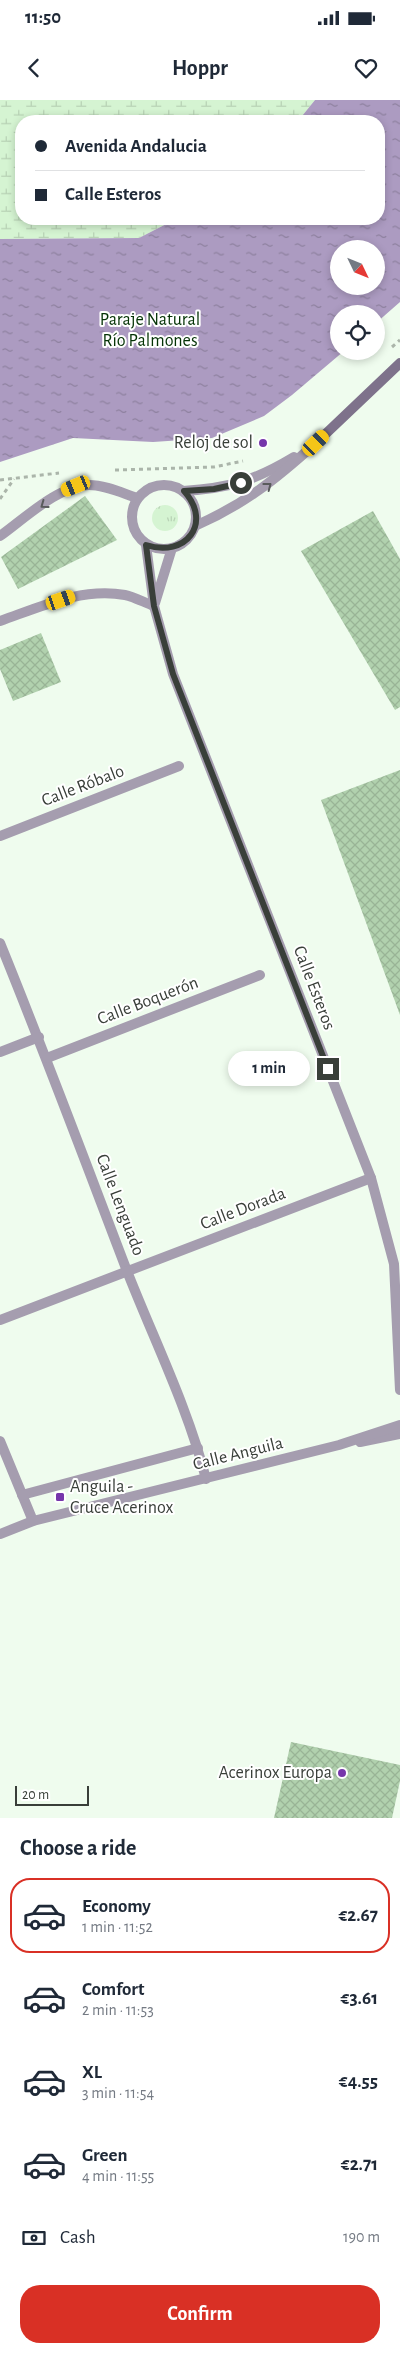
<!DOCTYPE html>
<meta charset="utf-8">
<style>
:root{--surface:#fff;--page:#f6f6f7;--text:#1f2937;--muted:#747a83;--line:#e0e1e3;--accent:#d93025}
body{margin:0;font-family:"Alegreya Sans",sans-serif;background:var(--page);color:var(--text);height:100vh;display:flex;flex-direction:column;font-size:19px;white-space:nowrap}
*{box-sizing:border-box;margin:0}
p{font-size:16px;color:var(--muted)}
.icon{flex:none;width:28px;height:28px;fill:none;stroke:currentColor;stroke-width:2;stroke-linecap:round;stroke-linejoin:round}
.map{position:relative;height:1718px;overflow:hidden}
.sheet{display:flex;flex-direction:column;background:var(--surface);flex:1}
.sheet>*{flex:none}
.banner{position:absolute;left:15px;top:15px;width:370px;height:110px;border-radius:20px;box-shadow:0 2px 8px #0003;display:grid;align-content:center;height:110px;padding:0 20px;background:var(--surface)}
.needle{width:32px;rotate:133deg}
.fabs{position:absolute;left:330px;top:140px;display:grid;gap:10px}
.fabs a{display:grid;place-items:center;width:55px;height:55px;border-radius:50%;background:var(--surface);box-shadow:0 2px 8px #0003;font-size:25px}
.scale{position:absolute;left:15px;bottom:12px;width:74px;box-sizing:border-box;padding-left:5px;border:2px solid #393f39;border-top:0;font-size:14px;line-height:18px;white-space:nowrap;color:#393f39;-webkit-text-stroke:4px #fff;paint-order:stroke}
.end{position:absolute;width:22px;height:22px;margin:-11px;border:6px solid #393f39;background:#fff;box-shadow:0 0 0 2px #fff}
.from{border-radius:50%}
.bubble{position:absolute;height:35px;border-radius:18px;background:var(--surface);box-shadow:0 2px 8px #0003;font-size:16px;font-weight:600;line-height:35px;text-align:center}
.car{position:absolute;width:15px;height:30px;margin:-15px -8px;border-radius:6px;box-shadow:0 0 4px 1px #0007;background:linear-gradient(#f5c518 24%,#345 0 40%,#f5c518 0 76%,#345 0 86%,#f5c518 0)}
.banner b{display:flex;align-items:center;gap:18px;height:48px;font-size:19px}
.banner b+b{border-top:1px solid var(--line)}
.banner i{width:12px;height:12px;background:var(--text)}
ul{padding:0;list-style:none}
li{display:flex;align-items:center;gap:15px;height:75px;margin:0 10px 8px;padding:0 10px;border:2px solid transparent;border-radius:20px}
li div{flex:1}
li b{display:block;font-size:19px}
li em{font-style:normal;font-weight:600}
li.current{border-color:var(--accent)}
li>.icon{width:45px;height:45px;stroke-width:1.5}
h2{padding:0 20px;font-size:22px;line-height:60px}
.pay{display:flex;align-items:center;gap:12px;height:55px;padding:0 20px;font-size:19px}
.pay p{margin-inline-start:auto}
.button{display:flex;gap:10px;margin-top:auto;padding:10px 20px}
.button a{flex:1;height:58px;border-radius:20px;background:var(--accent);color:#fff;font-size:20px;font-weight:600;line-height:58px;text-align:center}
.status{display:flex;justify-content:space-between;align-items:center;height:35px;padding:0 25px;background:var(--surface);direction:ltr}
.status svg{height:14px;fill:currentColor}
header{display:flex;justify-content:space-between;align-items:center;height:65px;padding:0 20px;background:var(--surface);font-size:22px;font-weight:600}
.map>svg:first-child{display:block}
</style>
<div class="status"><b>11:50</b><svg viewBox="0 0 49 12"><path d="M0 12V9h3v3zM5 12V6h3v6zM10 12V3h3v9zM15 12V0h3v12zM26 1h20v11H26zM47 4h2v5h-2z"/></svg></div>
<header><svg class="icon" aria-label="back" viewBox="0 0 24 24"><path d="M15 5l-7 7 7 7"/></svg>Hoppr<svg class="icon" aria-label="heart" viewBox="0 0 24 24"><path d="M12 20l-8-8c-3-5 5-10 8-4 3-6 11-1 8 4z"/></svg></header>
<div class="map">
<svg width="400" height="1718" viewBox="0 0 400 1718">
<defs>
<pattern id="grass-tufts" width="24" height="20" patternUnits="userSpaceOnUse" patternTransform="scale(1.25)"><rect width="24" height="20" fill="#d5f4d2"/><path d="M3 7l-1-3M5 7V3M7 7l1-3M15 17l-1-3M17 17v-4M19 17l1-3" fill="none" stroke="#b8d2b5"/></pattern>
<pattern id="wetland-marsh" width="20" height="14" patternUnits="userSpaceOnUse" patternTransform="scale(1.25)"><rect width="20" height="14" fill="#d5f4d2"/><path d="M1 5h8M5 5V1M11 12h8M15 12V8" fill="none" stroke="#b8d2b5"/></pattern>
<pattern id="water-ripples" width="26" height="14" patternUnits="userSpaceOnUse" patternTransform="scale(1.25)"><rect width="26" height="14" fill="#ac9bc1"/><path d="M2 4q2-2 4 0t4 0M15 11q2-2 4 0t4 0" fill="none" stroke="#8d809e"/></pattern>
<pattern id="building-cross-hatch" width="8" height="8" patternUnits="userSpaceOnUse" patternTransform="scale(1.25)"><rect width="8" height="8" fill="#b1d1ae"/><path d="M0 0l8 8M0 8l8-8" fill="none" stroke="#99b496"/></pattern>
</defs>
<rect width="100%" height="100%" fill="#effcee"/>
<circle fill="url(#grass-tufts)" cx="165" cy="418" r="13"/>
<path fill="url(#wetland-marsh)" d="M0 0H315L298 21H21V119H176L139 138 0 139Z"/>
<path fill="url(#water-ripples)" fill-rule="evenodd" d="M315 0H400V202L376 223V214H339V251H344L292 295 264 316 212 338 153 342 73 338 0 362V139L139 138 176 119H379V21H298ZM339 149H376V186H339Z"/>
<g fill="url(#building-cross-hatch)">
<path d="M85 396 117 440 18 489 1 457Z"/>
<path d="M373 411 400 459V607L395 610 301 451Z"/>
<path d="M41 533 61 582 13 601 0 569V550Z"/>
<path d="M400 670V915L321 700Z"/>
<path d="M291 1642 400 1665V1681L392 1718H274Z"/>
</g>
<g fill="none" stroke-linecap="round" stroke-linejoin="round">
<g stroke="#abb5aa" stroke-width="3" stroke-dasharray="4 4" stroke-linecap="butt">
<path d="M392 247 400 240"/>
<path d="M115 370 214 367 243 361"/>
<path d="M0 380 59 373"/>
<path d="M0 399 14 379"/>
</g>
<g stroke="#a59daf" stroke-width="10">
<circle cx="164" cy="417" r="32"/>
<path d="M183 391C230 388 254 381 294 357"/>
<path d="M195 426C245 404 276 379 316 343"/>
<path d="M0 436C24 419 59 385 89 385 105 385 122 393 137 398"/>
<path d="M146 445 154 506 173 574 371 1078 394 1164 400 1290"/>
<path d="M155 503 172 448"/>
<path d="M0 521C40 507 82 487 125 495 135 497 145 503 154 506"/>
<path d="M0 736 179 666"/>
<path d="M0 843C44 951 85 1061 127 1171 154 1240 188 1308 206 1379"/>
<path d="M0 952 39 937"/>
<path d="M47 958 260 875"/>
<path d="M0 1220 371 1078"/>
<path d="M0 1341 33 1421"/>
<path d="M360 1342 400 1334"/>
<path d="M22 1395 198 1348"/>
<path d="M0 1434 33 1421 339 1345 400 1325"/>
</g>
<path stroke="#7e728b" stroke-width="10" d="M316 343 400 263"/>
</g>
<defs><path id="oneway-chevron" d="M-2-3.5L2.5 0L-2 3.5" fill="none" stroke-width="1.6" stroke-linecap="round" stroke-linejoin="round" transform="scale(1.25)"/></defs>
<g stroke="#595b5c">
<use href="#oneway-chevron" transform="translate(268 386) rotate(-37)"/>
<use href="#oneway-chevron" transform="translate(44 405) rotate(144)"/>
</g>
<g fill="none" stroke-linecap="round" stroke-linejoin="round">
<path stroke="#393f39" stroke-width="6" d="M241 383 214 389 184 391C213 423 186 458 146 445L154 506 173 574 328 969"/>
</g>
<g fill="#7636ab" stroke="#fff" stroke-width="2">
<circle cx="263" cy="343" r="5"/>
<rect x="55" y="1392" width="10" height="10" rx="2.5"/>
<circle cx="342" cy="1673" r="5"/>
</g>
<g text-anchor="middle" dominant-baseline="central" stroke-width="4" stroke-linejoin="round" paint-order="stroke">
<g font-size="18" fill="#043305" stroke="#fff">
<text x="150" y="220">Paraje Natural<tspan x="150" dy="21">Río Palmones</tspan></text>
</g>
<g font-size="18" fill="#393f39" stroke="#fff" text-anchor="end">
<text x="253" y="343">Reloj de sol</text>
<text x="70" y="1387" text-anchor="start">Anguila -<tspan x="70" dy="21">Cruce Acerinox</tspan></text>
<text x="332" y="1673">Acerinox Europa</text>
</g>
<g font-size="18" fill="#393f39" stroke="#fff">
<text transform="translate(83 686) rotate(-21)">Calle Róbalo</text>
<text transform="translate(314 888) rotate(69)">Calle Esteros</text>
<text transform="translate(148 901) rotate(-21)">Calle Boquerón</text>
<text transform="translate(120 1105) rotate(69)">Calle Lenguado</text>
<text transform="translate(243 1109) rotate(-21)">Calle Dorada</text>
<text transform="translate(238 1354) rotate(-14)">Calle Anguila</text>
</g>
</g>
</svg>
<div class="fabs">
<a><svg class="needle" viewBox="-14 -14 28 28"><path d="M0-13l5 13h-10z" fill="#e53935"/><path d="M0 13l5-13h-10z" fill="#747a83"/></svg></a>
<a><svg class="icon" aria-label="locate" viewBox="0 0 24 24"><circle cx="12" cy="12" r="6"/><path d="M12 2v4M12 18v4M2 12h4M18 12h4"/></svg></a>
</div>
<div class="scale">20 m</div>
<i class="end from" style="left:241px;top:383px"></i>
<i class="end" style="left:328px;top:969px"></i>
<div class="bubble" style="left:228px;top:951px;width:82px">1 min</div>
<i class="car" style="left:316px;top:343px;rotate:46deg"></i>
<i class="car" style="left:76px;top:386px;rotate:248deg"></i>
<i class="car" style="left:61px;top:500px;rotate:71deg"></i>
<div class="banner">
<b><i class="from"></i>Avenida Andalucia</b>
<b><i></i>Calle Esteros</b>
</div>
</div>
<section class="sheet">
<h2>Choose a ride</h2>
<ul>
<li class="current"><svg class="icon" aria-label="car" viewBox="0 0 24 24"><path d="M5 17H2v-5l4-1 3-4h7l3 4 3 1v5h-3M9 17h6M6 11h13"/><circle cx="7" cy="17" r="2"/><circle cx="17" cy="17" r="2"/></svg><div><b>Economy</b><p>1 min · 11:52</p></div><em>€2.67</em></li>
<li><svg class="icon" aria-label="car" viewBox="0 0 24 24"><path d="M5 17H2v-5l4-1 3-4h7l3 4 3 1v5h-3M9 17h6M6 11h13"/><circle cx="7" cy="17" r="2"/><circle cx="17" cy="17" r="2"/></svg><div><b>Comfort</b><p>2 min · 11:53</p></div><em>€3.61</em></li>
<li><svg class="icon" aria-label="car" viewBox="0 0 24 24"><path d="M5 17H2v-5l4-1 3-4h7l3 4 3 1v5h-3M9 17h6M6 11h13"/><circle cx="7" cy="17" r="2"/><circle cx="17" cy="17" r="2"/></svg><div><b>XL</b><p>3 min · 11:54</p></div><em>€4.55</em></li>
<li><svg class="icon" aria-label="car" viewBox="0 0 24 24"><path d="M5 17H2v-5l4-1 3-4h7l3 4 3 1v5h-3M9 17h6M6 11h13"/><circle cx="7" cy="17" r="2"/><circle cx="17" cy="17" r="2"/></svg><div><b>Green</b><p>4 min · 11:55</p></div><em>€2.71</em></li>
</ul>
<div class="pay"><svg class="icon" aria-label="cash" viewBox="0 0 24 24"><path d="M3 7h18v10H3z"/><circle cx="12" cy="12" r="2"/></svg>Cash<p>190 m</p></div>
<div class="button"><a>Confirm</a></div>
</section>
